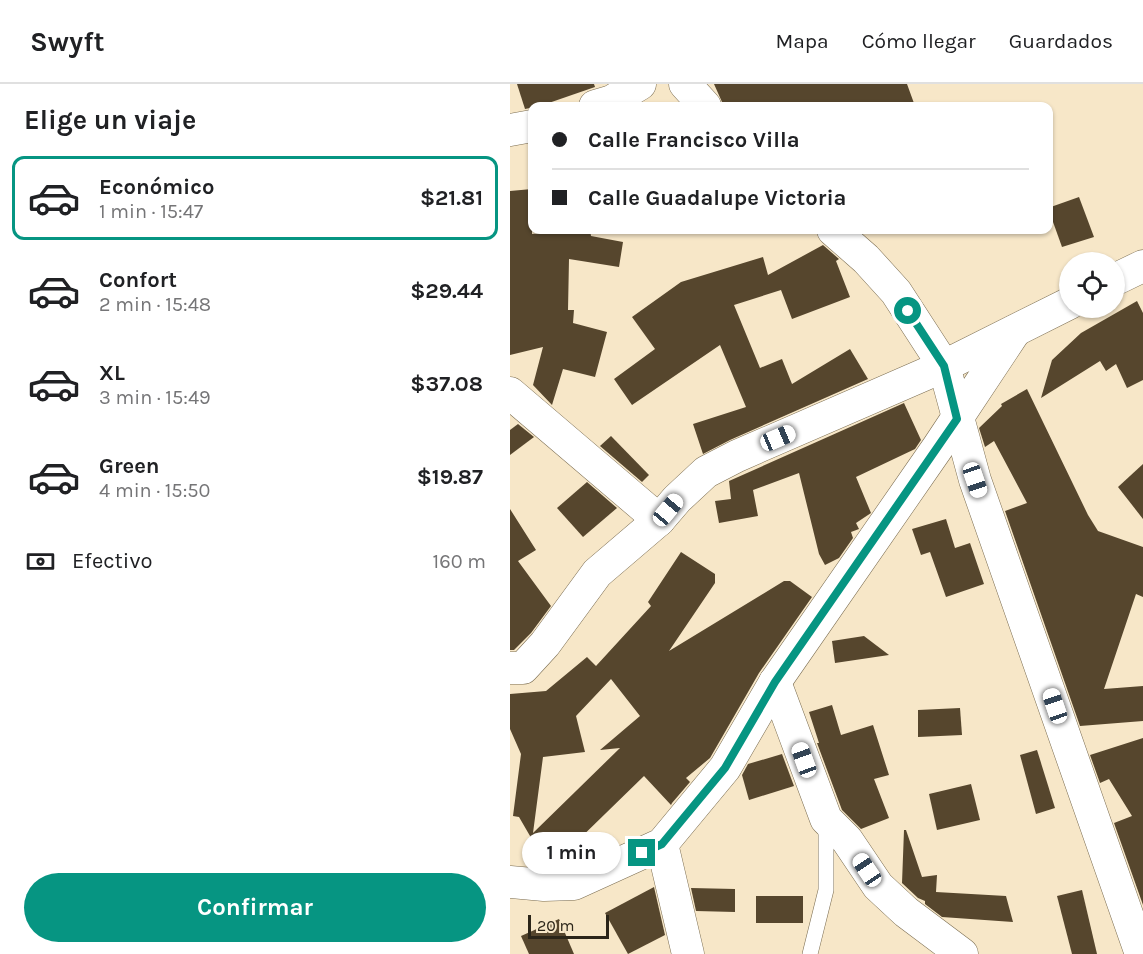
<!DOCTYPE html>
<html lang="es">
<meta charset="utf-8">
<style>
:root{--surface:#fff;--page:#f6f6f6;--text:#202124;--muted:#757577;--line:#e0e0e0;--accent:#069582}
body{margin:0;font-family:Karla,sans-serif;background:var(--page);color:var(--text);height:100vh;display:flex;flex-direction:column;font-size:22px;white-space:nowrap}
*{box-sizing:border-box;margin:0}
p{font-size:20px;color:var(--muted)}
.icon{flex:none;width:33px;height:33px;fill:none;stroke:currentColor;stroke-width:2;stroke-linecap:round;stroke-linejoin:round}
.map{position:relative;flex:1;overflow:hidden}
.side{display:flex;flex-direction:column;background:var(--surface);width:510px}
.side>*{flex:none}
.top-card{position:absolute;left:18px;top:18px;width:525px;height:132px;border-radius:12px;box-shadow:0 2px 4px #0004;display:grid;align-content:center;height:132px;padding:0 24px;background:var(--surface)}
.buttons{position:absolute;left:549px;top:168px;display:grid;gap:12px}
.buttons a{display:grid;place-items:center;width:66px;height:66px;border-radius:50%;background:var(--surface);box-shadow:0 2px 4px #0004;font-size:30px}
.scale{position:absolute;left:18px;bottom:15px;width:81px;box-sizing:border-box;padding-left:6px;border:3px solid #2b2519;border-top:0;font-size:16px;line-height:21px;white-space:nowrap;color:#2b2519;-webkit-text-stroke:4px #f7e7c8;paint-order:stroke}
.end{position:absolute;width:27px;height:27px;margin:-14px;border:8px solid #069582;background:#fff;box-shadow:0 0 0 3px #fff}
.from{border-radius:50%}
.bubble{position:absolute;height:42px;border-radius:21px;background:var(--surface);box-shadow:0 2px 4px #0004;font-size:20px;font-weight:700;line-height:42px;text-align:center}
.car{position:absolute;width:18px;height:36px;margin:-18px -9px;border-radius:8px;box-shadow:0 0 4px 2px #0007;background:linear-gradient(#fff 24%,#345 0 40%,#fff 0 76%,#345 0 86%,#fff 0)}
.top-card b{display:flex;align-items:center;gap:21px;height:57px;font-size:22px}
.top-card b+b{border-top:2px solid var(--line)}
.top-card i{width:15px;height:15px;background:var(--text)}
ul{padding:0;list-style:none}
li{display:flex;align-items:center;gap:18px;height:84px;margin:0 12px 9px;padding:0 12px;border:3px solid transparent;border-radius:12px}
li div{flex:1}
li b{display:block;font-size:22px}
li em{font-style:normal;font-weight:700}
li.on{border-color:var(--accent)}
li>.icon{width:54px;height:54px;stroke-width:1.5}
h2{padding:0 24px;font-size:27px;line-height:72px}
.pay{display:flex;align-items:center;gap:15px;height:66px;padding:0 24px;font-size:22px}
.pay p{margin-inline-start:auto}
.button{display:flex;gap:12px;margin-top:auto;padding:12px 24px}
.button a{flex:1;height:69px;border-radius:36px;background:var(--accent);color:#fff;font-size:24px;font-weight:700;line-height:69px;text-align:center}
header{display:flex;align-items:center;gap:36px;box-sizing:border-box;height:84px;padding:0 30px;background:var(--surface);border-bottom:2px solid var(--line)}
header strong{font-size:28px}
nav{display:flex;gap:33px;margin-inline-start:auto;font-size:21px}
main{display:flex;flex:1;min-height:0}
.map>svg:first-child{display:block}
</style>
<header>
<strong>Swyft</strong>
<nav><a>Mapa</a><a>Cómo llegar</a><a>Guardados</a></nav>
</header>
<main>
<section class="side">
<h2>Elige un viaje</h2>
<ul>
<li class="on"><svg class="icon" aria-label="car" viewBox="0 0 24 24"><path d="M5 17H2v-5l4-1 3-4h7l3 4 3 1v5h-3M9 17h6M6 11h13"/><circle cx="7" cy="17" r="2"/><circle cx="17" cy="17" r="2"/></svg><div><b>Económico</b><p>1 min · 15:47</p></div><em>$21.81</em></li>
<li><svg class="icon" aria-label="car" viewBox="0 0 24 24"><path d="M5 17H2v-5l4-1 3-4h7l3 4 3 1v5h-3M9 17h6M6 11h13"/><circle cx="7" cy="17" r="2"/><circle cx="17" cy="17" r="2"/></svg><div><b>Confort</b><p>2 min · 15:48</p></div><em>$29.44</em></li>
<li><svg class="icon" aria-label="car" viewBox="0 0 24 24"><path d="M5 17H2v-5l4-1 3-4h7l3 4 3 1v5h-3M9 17h6M6 11h13"/><circle cx="7" cy="17" r="2"/><circle cx="17" cy="17" r="2"/></svg><div><b>XL</b><p>3 min · 15:49</p></div><em>$37.08</em></li>
<li><svg class="icon" aria-label="car" viewBox="0 0 24 24"><path d="M5 17H2v-5l4-1 3-4h7l3 4 3 1v5h-3M9 17h6M6 11h13"/><circle cx="7" cy="17" r="2"/><circle cx="17" cy="17" r="2"/></svg><div><b>Green</b><p>4 min · 15:50</p></div><em>$19.87</em></li>
</ul>
<div class="pay"><svg class="icon" aria-label="cash" viewBox="0 0 24 24"><path d="M3 7h18v10H3z"/><circle cx="12" cy="12" r="2"/></svg>Efectivo<p>160 m</p></div>
<div class="button"><a>Confirmar</a></div>
</section>
<div class="map">
<svg width="633" height="870" viewBox="0 0 633 870">
<rect width="100%" height="100%" fill="#f7e7c8"/>
<g fill="#56462d" fill-rule="evenodd">
<path d="M7 0H84L85 3 30 22 15 25Z"/>
<path d="M204 0H397L405 22H212V18Z"/>
<path d="M22 105V150L80 146 81 152 113 158 109 183 59 175 58 226H64L63 239 97 248 85 293 53 285 42 321 23 301 33 263 0 271V107Z"/>
<path d="M569 113 584 153 552 163 538 124Z"/>
<path d="M313 161 329 175 326 177 340 213 282 235 271 206 224 221 250 284 272 275 282 300 340 265 358 295 220 356 193 370 183 340 236 323 210 261 122 321 104 295 145 265 122 233 171 198 253 173 258 191Z"/>
<path d="M627 217 633 229V296L617 304 606 280 596 287 590 277 531 314 542 276 571 249Z"/>
<path d="M517 305 578 431 588 447 633 463V513L626 510 594 605 633 602V637L570 642 495 427 517 419 484 357 475 363 469 344 492 322 491 320Z"/>
<path d="M394 319 411 356 405 365 346 393 361 429 346 439 349 445 341 448 343 454 329 474 315 481 309 470 289 389 243 406 248 432 209 439 205 417 221 415 219 397Z"/>
<path d="M8 340 24 353 0 371V346Z"/>
<path d="M101 352 139 391 132 398 90 362Z"/>
<path d="M633 380V435L608 403Z"/>
<path d="M77 398 107 424 73 453 47 424Z"/>
<path d="M0 425 26 466 8 477 41 522 21 549 4 566H0Z"/>
<path d="M436 435 445 464 460 459 474 500 436 513 420 468 411 471 402 445Z"/>
<path d="M171 468 205 490V499L159 567 274 497H280L302 513 249 589 200 674 176 694 180 698 162 719 161 721 134 692 57 767 63 778 55 782 38 783 9 733 3 732 11 670 0 645V610L36 607 77 573 86 582 141 522 138 518ZM101 595 130 632 90 666 110 664 23 749 33 673 75 668 66 632Z"/>
<path d="M354 552 379 571 325 579 322 557Z"/>
<path d="M322 621 331 651 363 641 379 691 364 695 379 734 351 745 332 726 307 659H309L299 628Z"/>
<path d="M450 624 452 651 408 653V626Z"/>
<path d="M633 654V821L604 739 622 732 599 695 590 699 580 671Z"/>
<path d="M527 666 545 724 526 730 510 671Z"/>
<path d="M272 670 284 702 239 716 232 691 238 680Z"/>
<path d="M461 700 470 736 427 746 419 710Z"/>
<path d="M394 746H396L412 793 427 791 426 808 496 812 503 838 432 833 415 820V817L408 814 392 799Z"/>
<path d="M144 803 155 851 118 870 95 829Z"/>
<path d="M181 804 225 805V828L186 827Z"/>
<path d="M572 806 587 870H562L547 812Z"/>
<rect x="246" y="812" width="47" height="27"/>
<path d="M49 835 64 870H19L11 852Z"/>
</g>
<g fill="none" stroke-linecap="round" stroke-linejoin="round">
<defs>
<path id="lane" d="M300 870 316 806V738"/>
<g id="street">
<path d="M175 0 195 22"/>
<path d="M85 22 102 17 130 0"/>
<path d="M0 46 22 42"/>
<path d="M323 146 356 175 386 208 434 282 465 396 631 870"/>
<path d="M604 196 633 182"/>
<path d="M0 309 149 436"/>
<path d="M0 584H13L35 560 87 489 149 436 167 415 196 388 227 372 434 282 560 219"/>
<path d="M265 598 316 735 337 756 368 802 396 828 452 870"/>
<path d="M152 760 178 870"/>
<path d="M0 798 34 801 64 800 152 760 215 684 265 598 428 363 505 247"/>
</g>
</defs>
<use href="#lane" stroke="#7a6c50" stroke-width="16"/>
<use href="#street" stroke="#7a6c50" stroke-width="33"/>
<use href="#lane" stroke="#fff" stroke-width="15"/>
<use href="#street" stroke="#fff" stroke-width="32"/>
</g>
<g fill="none" stroke-linecap="round" stroke-linejoin="round">
<path stroke="#069582" stroke-width="8" d="M132 769 152 760 215 684 265 598 447 335 434 282 398 227"/>
</g>
</svg>
<div class="buttons">
<a><svg class="icon" aria-label="locate" viewBox="0 0 24 24"><circle cx="12" cy="12" r="6"/><path d="M12 2v4M12 18v4M2 12h4M18 12h4"/></svg></a>
</div>
<div class="scale">20 m</div>
<i class="end from" style="left:398px;top:227px"></i>
<i class="end" style="left:132px;top:769px"></i>
<div class="bubble" style="left:12px;top:748px;width:99px">1 min</div>
<i class="car" style="left:268px;top:354px;rotate:67deg"></i>
<i class="car" style="left:465px;top:396px;rotate:161deg"></i>
<i class="car" style="left:158px;top:426px;rotate:40deg"></i>
<i class="car" style="left:545px;top:622px;rotate:341deg"></i>
<i class="car" style="left:294px;top:676px;rotate:340deg"></i>
<i class="car" style="left:357px;top:786px;rotate:326deg"></i>
<div class="top-card">
<b><i class="from"></i>Calle Francisco Villa</b>
<b><i></i>Calle Guadalupe Victoria</b>
</div>
</div>
</main>
